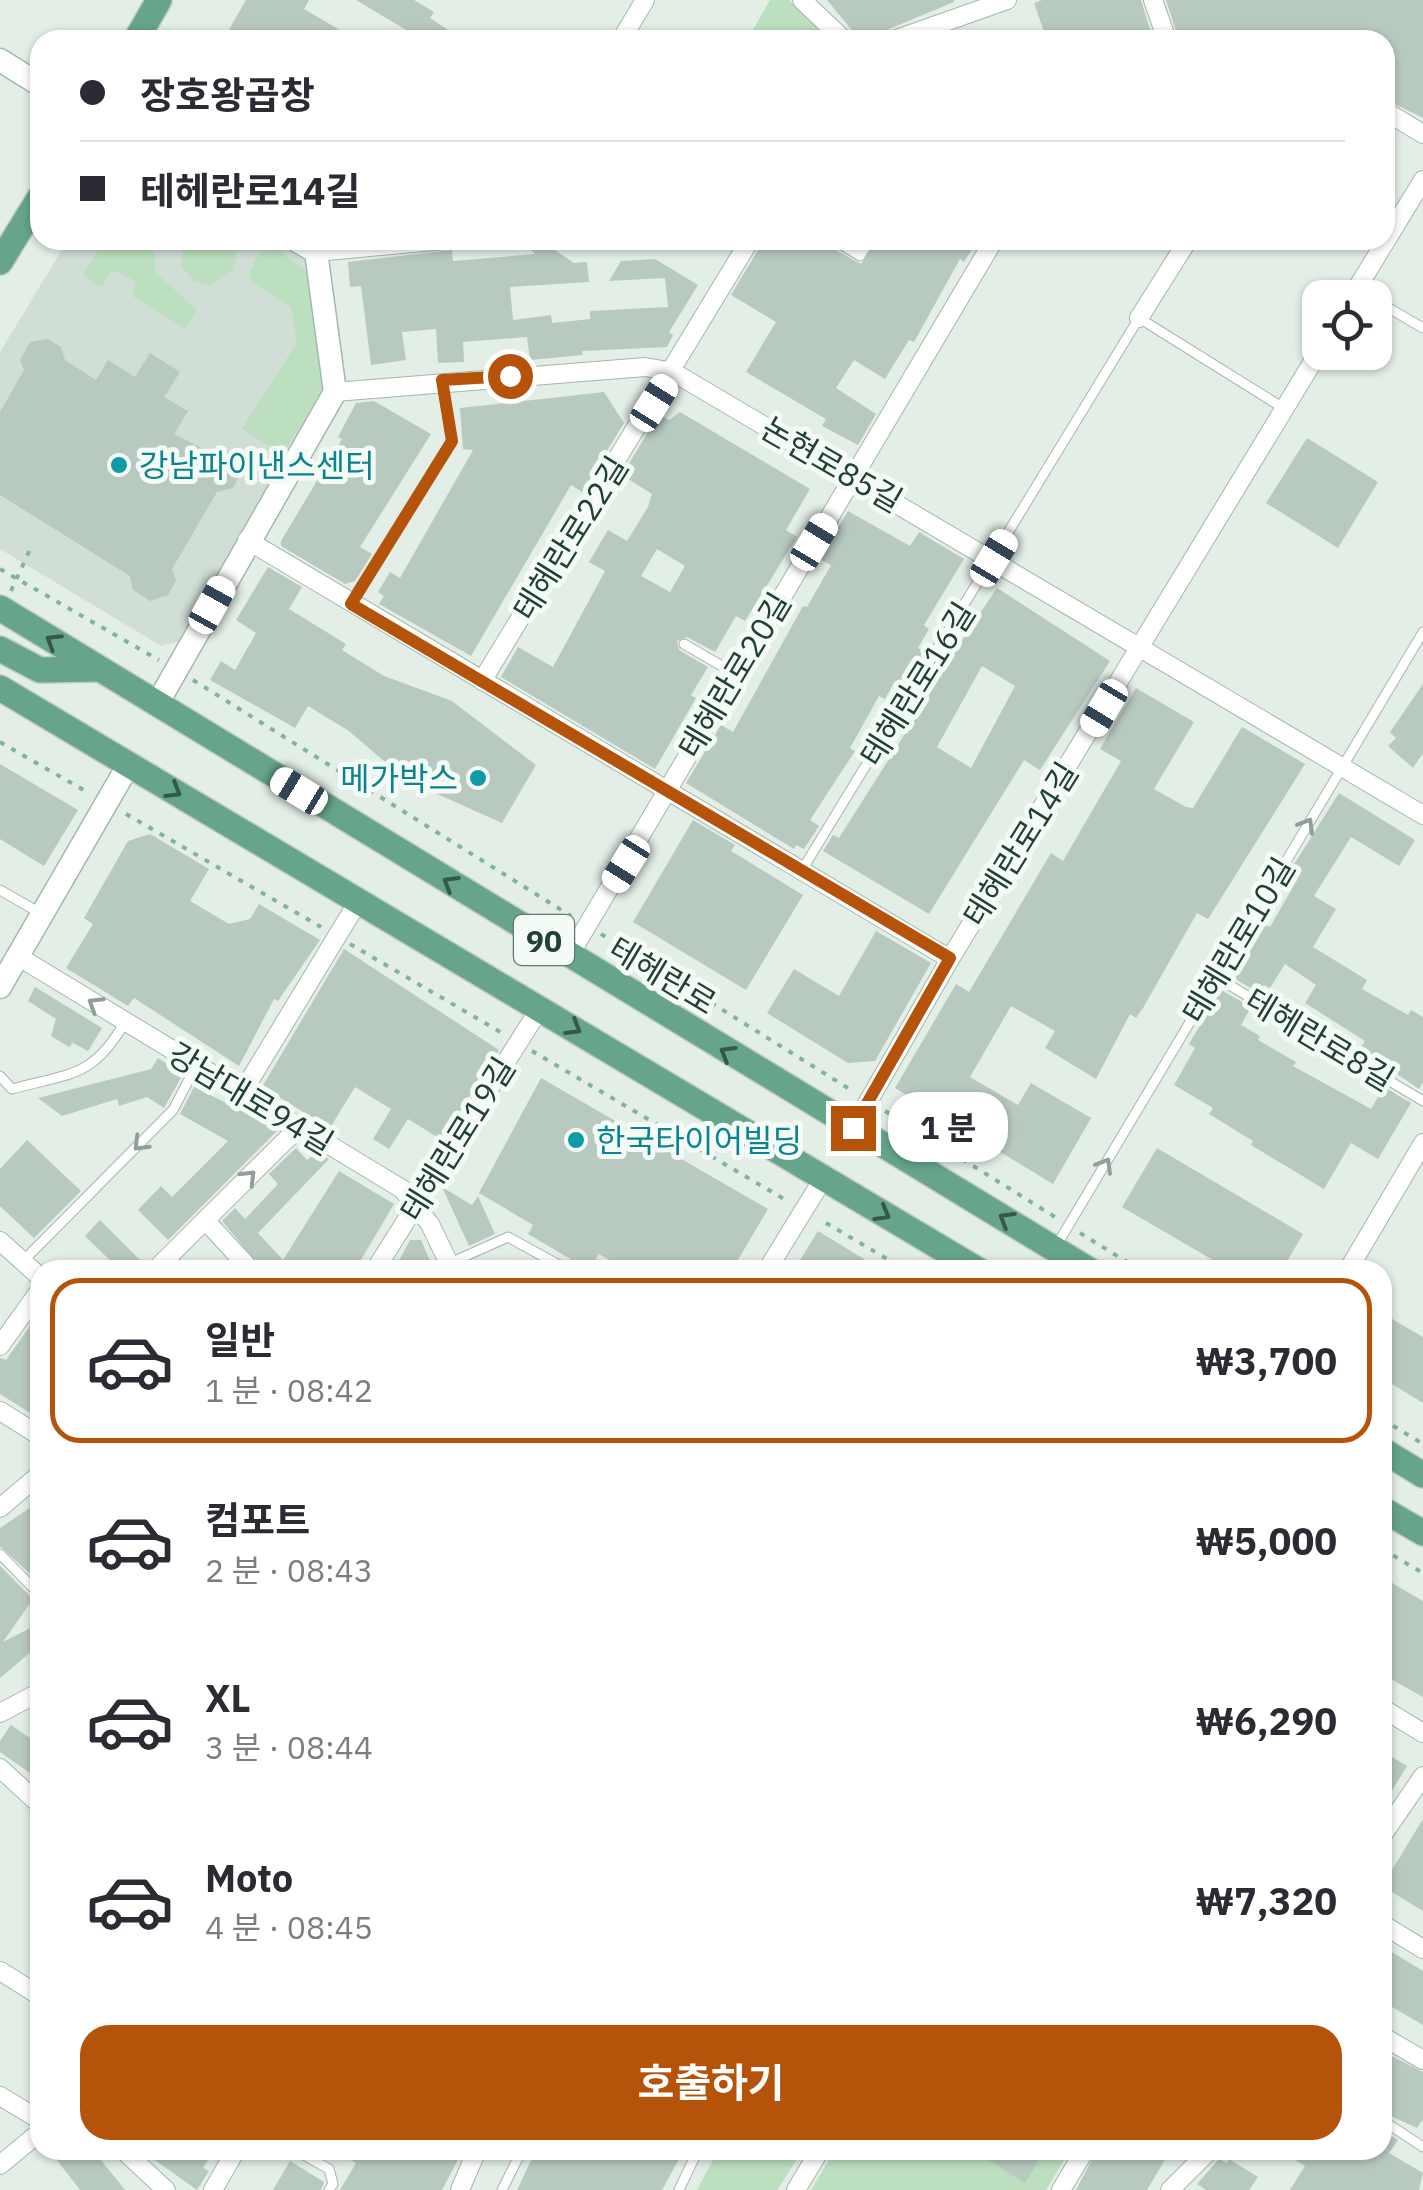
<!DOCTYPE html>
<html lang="ko">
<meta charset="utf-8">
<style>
:root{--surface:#fff;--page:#f2f2f3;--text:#2b2b33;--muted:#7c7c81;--line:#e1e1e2;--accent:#b45309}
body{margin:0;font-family:"IBM Plex Sans","Noto Sans KR",sans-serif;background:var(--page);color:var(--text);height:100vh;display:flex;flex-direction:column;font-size:38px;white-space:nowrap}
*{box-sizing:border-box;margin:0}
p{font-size:32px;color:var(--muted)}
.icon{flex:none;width:55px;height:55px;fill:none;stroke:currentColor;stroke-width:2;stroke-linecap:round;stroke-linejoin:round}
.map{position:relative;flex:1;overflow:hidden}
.sheet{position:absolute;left:30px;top:1260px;width:1362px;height:900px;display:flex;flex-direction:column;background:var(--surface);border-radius:30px;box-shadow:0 2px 8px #0004}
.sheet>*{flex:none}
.top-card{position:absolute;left:30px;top:30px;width:1365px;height:220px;border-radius:30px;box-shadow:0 2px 8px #0004;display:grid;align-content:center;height:220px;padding:0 50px;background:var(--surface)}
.fabs{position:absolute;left:1302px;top:280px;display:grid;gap:20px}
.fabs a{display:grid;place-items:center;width:90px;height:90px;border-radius:20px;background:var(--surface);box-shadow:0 2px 8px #0004;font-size:50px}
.end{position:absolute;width:45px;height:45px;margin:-22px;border:12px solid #b45309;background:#fff;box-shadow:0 0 0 5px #fff}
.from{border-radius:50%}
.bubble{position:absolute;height:70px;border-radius:30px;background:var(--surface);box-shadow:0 2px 8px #0004;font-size:32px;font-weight:700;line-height:70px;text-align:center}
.car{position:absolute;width:30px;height:60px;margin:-30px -15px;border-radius:12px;box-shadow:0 0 8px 2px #0007;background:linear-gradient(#fff 24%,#345 0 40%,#fff 0 76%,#345 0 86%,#fff 0)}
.top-card b{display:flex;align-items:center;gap:35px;height:95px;font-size:38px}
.top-card b+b{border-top:2px solid var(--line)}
.top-card i{width:25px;height:25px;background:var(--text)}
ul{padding:18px 0 0;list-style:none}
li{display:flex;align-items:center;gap:30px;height:165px;margin:0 20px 15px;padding:0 30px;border:5px solid transparent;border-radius:30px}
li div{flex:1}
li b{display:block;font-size:38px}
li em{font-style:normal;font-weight:700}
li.selected{border-color:var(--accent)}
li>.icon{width:90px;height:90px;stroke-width:1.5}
.cta{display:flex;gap:20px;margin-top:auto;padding:20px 50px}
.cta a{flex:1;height:115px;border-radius:30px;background:var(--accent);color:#fff;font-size:40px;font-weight:700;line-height:115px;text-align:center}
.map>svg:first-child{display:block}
</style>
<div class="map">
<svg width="1423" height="2190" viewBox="0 0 1423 2190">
<rect width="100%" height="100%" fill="#e3eee7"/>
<path fill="#d1ded6" d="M68 240H275L310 261 329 387 185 640 161 646 0 549V352Z"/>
<g fill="#bce0bf">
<path d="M770 0H789L835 40H747Z"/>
<path d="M104 240 153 243 156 273 197 310 186 329 132 296 136 282 117 271 111 272 102 287 83 275Z"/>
<path d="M184 240H232L237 253 233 271 210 285 192 280 181 265Z"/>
<path d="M273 247 307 272 323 387 287 448 277 451 242 429 297 342 291 307 251 281 249 272 259 254Z"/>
<path d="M718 2150H803L777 2190H697Z"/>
<path d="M835 2150H1070L1046 2190H811Z"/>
</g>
<g fill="#b8c9c0" fill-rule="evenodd">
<path d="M246 0H309L304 9 357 40H223Z"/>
<path d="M356 0H414L434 12 430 18 464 40H423Z"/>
<path d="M827 0H954V2L889 29 882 40H864L863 31 855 34Z"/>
<path d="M1042 0H1141L1153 39 1047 40 1034 3Z"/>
<path d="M1166 0H1423V118L1385 99V40H1179Z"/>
<path d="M522 240H540L574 263 587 262 589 282 510 287 513 320 551 315 552 323 590 319V311L668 307 665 278 609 281 621 261 655 259 698 285 669 332 673 335 667 347 582 351 583 355 530 360 527 337 463 342 464 362 438 363 436 329 402 332 406 360 371 365 361 286 350 287 348 262 452 250 453 261 535 254Z"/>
<path d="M764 240H826L830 247 861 264 878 240H978L964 262 960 259 914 342 909 340 885 379 854 360 836 388 876 414 858 445 822 426 826 419 746 372 776 322 731 295Z"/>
<path d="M48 339 61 347 65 360 96 380 108 360 135 377 150 353 180 372 164 397 188 411 174 434 208 451 224 448 236 456 241 473 233 488 217 492 172 569 176 581 168 595 150 601 133 590 130 576 0 495V412L24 370 20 360 30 342Z"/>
<path d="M604 392 624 423 582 492 571 485 471 656 379 604 384 596 378 592 390 572 400 578 473 450 463 449 460 408Z"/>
<path d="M374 401 431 434 360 547 372 554 355 581 345 584 281 546V541L342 439 338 437 356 403Z"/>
<path d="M680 412 810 489 786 530 797 537 745 621 736 616 715 652 687 637 677 641 679 650 708 667 691 695 696 698 655 769 501 677 518 647 553 667 605 571 589 562 608 530 627 541 648 507 652 494 622 475 659 414 669 420ZM657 549 685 566 670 592 641 576Z"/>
<path d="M1307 438 1378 482 1338 548 1266 503Z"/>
<path d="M848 511 910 546 919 532 964 559 924 625 929 629 918 648 925 652 905 686 895 681 885 699 879 696 850 748 855 751 810 820 819 826 804 849 796 845 794 849 686 783 721 725 733 732 803 606 807 607 831 565 819 559Z"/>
<path d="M268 567 302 587 289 609 346 644 342 650 384 676 452 701 536 765 502 823 406 780 349 731 308 706 295 728 210 680 221 661 235 670 256 633 236 620Z"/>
<path d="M997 588 1110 661 1040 770 1024 760 929 914 823 851 833 835 839 838 927 699 919 694 940 660 946 664ZM982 666 1015 686 971 768 937 747Z"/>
<path d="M1423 684V753L1413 768 1388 746 1396 738 1390 732Z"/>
<path d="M1136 688 1194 722 1154 789 1186 807 1193 808 1242 727 1305 764 1208 919 1197 913 1143 1008 1136 1018 1130 1014 1096 1079 1045 1048 1055 1031 1011 1006 970 1077 1018 1105 1031 1083 1091 1118 1053 1184 895 1088 956 984 969 992 1051 853 1063 861 1121 761 1100 749Z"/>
<path d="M0 764 78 810 44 866 0 839Z"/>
<path d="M1339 793 1415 840 1399 866 1351 837 1314 896 1336 909 1313 947 1367 980 1362 989 1408 1015 1411 1010 1423 1017V1082L1419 1089 1360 1049 1365 1041 1305 1003 1316 985 1285 964 1270 988 1264 985 1259 993 1232 977 1262 922 1270 927 1297 880 1288 874Z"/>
<path d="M693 820 735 845 731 851 803 895 746 990 633 922Z"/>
<path d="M150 834 209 869 190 901 229 924 250 919 259 904 320 940 278 1001 274 999 239 1066 134 998 128 1006 66 968 93 924 84 918 128 841Z"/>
<path d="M876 931 931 963 875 1061 848 1063 767 1013 794 969 839 996Z"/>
<path d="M344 949 499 1050 442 1140 408 1119 389 1149 373 1139 391 1109 355 1087 330 1128 262 1087Z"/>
<path d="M35 987 102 1028 88 1051 73 1043 69 1047 51 1036 56 1019 28 1001Z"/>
<path d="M1221 990 1251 1007 1241 1025 1260 1036 1258 1040 1296 1062 1293 1066 1371 1109 1384 1087 1411 1103 1378 1159 1351 1143 1324 1189 1251 1145 1253 1141 1209 1114 1213 1108 1174 1085 1195 1048 1189 1044Z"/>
<path d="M158 1058 183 1074 164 1108 147 1097 119 1106 117 1099 62 1116 38 1098 151 1069Z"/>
<path d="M541 1078 768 1209 732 1270H627L599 1254 589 1270 528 1234 533 1225 479 1193Z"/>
<path d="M194 1087 279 1129 168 1240 138 1210 161 1186 172 1197 228 1141 180 1114Z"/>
<path d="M27 1140 81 1191 34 1238 0 1206V1169Z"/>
<path d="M296 1148 307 1160 317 1152 329 1159 258 1233 283 1260 339 1171 394 1204 355 1270H263L222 1221 235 1208 245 1219 278 1184 269 1174Z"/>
<path d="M1157 1148 1303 1234 1282 1270H1230L1122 1207Z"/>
<path d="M442 1187 472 1205 478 1196 495 1234 469 1246Z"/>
<path d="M100 1220 144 1264 143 1270H120L85 1236Z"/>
<path d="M818 1231 882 1270H794Z"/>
<path d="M410 1240H421L434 1270H394Z"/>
<path d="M40 1312V1419L0 1394V1358L6 1360Z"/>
<path d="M1382 1313 1423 1337V1403L1382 1378Z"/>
<path d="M40 1501V1583L0 1546V1528Z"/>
<path d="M0 1566 33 1599 3 1642 40 1623V1644L0 1678Z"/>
<path d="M1382 1577 1423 1601V1697L1382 1674Z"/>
<path d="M11 1725 40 1745V1780L0 1752V1741Z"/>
<path d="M1382 1751 1407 1766 1382 1807Z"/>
<path d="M1423 1819V1911L1382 1886Z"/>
<path d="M1382 1946 1423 1971V2025L1382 2001Z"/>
<path d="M1382 2051 1423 2072V2119L1417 2128 1382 2112Z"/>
<path d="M1382 2130 1398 2140 1389 2153 1423 2173 1419 2190H1290L1305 2166 1280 2150H1382Z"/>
<path d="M49 2150H93L125 2190H80Z"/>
<path d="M141 2150H214L203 2168 209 2171 197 2190Z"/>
<path d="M335 2150H463L442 2190H340L356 2163Z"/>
<path d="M536 2150H684L662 2190H517Z"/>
<path d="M973 2150H1045L1025 2183Z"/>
<path d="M1097 2150H1154L1166 2158 1147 2190H1076Z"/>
<path d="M1219 2159 1227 2163 1229 2159 1258 2177 1249 2190H1206L1197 2184Z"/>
<path d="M290 2161 324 2182 321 2190H273Z"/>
</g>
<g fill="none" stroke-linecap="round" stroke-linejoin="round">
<defs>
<g id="lane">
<path d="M834 240 860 256 870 240"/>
<path d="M1375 300 1423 328"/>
<path d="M352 601 452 441 442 381"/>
<path d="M684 644 734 673"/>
<path d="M802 870 1139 318 1285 409"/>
<path d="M0 890 40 913"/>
<path d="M1216 977 1423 1101"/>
<path d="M0 1076 12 1089C70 1073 93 1078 125 1022"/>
<path d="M1055 1248 1423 632"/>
<path d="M23 1261 173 1110 196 1066"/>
<path d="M450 1263 508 1237 568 1270"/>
<path d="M0 1554 40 1595"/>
<path d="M1382 2120 1423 2147"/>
<path d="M295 2150 329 2169 333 2184 329 2190"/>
<path d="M502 2190 522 2150"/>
<path d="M679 2190 698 2150"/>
</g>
<g id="street">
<path d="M802 0 844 40"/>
<path d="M1153 0 1167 40"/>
<path d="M621 40 645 0"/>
<path d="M894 40 1007 0"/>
<path d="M1385 111 1423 134"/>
<path d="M316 252 445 240"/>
<path d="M1351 298 1423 180"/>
<path d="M1139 318 1188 240"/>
<path d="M335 392 645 367 673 372 1423 815"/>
<path d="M247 540 950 959"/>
<path d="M482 681 750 240"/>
<path d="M569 956 994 240"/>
<path d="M19 957 402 1189 430 1224 452 1270"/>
<path d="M242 1093 359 900"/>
<path d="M853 1128 950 959 1320 350"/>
<path d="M205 1220 251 1270"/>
<path d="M0 1241 40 1277"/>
<path d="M155 1270 299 1127"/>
<path d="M375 1270 540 1008"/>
<path d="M767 1270 823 1179"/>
<path d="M1348 1270 1423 1143"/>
<path d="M0 1346 40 1290"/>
<path d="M0 1411 40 1436"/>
<path d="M0 1508 40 1474"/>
<path d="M1382 1708 1423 1733"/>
<path d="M0 1713 40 1692"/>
<path d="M0 1768 40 1805"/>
<path d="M1382 1836 1423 1776"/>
<path d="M1382 1924 1423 1949"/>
<path d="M0 1971 40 1996"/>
<path d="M1382 2036 1423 2060"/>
<path d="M0 2096 40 2120"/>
<path d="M123 2150 166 2190"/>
<path d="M0 2165 40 2132"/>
<path d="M213 2190 236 2150"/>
<path d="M460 2190 477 2150"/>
<path d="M796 2190 820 2150"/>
<path d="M1061 2190 1085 2150"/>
<path d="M1170 2190 1210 2150"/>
</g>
<g id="secondary">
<path d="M0 60 40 85"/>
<path d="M157 704 335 392 316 252 296 240"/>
<path d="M0 987 129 764"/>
</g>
<g id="primary">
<path d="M136 40 159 0"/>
<path d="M0 262 40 197"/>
<path d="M0 608 1089 1270"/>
<path d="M0 649 40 670 99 669"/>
<path d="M0 688 978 1270"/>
<path d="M1382 1450 1423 1475"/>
<path d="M1382 1509 1423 1533"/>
</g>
</defs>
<use href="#lane" stroke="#a5b6ad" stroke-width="11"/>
<use href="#street" stroke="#a5b6ad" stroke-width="20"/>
<use href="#secondary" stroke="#a1baad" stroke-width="25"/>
<use href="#primary" stroke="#c1cac6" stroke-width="28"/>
<g stroke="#83b39c" stroke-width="4" stroke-dasharray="5 8" stroke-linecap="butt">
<path d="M0 569 159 660"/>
<path d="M11 591 32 545"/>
<path d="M193 680 571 916"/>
<path d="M0 742 87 792"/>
<path d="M126 814 321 927"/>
<path d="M601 934 851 1090"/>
<path d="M350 944 502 1033"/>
<path d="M532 1051 784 1199"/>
<path d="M885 1111 1055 1217"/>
<path d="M826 1223 906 1270"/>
<path d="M1080 1233 1140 1270"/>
<path d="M1382 1419 1423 1444"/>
<path d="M1382 1549 1423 1573"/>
</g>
<use href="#lane" stroke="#fff" stroke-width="9"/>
<use href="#street" stroke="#fff" stroke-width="18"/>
<use href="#secondary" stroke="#fff" stroke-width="22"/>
<use href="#primary" stroke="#66a58b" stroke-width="25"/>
</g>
<defs><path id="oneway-chevron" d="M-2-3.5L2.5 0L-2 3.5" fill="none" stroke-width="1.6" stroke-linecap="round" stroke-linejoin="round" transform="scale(2.5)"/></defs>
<g stroke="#335949">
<use href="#oneway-chevron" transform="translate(53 641) rotate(-148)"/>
<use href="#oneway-chevron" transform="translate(174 791) rotate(31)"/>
<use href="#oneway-chevron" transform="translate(450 883) rotate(-149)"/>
<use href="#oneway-chevron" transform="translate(574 1028) rotate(31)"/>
<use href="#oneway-chevron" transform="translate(727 1053) rotate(-149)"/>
<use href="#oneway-chevron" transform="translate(883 1214) rotate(30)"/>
<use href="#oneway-chevron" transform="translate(1006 1219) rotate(-149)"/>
</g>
<g stroke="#90a099">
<use href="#oneway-chevron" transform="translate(1307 825) rotate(-59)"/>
<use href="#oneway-chevron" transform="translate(95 1004) rotate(-148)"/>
<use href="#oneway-chevron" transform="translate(140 1144) rotate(135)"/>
<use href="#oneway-chevron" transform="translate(1105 1165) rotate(-59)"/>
<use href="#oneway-chevron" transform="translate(249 1177) rotate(-45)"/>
</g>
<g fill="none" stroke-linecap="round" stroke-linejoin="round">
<path stroke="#b45309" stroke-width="12" d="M510 376 442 380 452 441 351 604 950 958 853 1128"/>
</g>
<g fill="#0f9aa8" stroke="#f4faf6" stroke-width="4">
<circle cx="119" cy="465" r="10"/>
<circle cx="478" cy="778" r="10"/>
<circle cx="576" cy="1140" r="10"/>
</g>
<g text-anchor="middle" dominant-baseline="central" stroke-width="10" stroke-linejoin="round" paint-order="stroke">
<rect fill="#f4faf6" stroke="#61786e" stroke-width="2.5" x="514" y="915" width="60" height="50" rx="8"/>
<g font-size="30" font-weight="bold" fill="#224033">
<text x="544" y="940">90</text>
</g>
<g font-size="32" fill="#224033" stroke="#f4faf6">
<text transform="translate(832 464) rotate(30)">논현로85길</text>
<text transform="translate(570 538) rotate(-58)">테헤란로22길</text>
<text transform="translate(734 675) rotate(-59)">테헤란로20길</text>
<text transform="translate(917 684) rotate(-58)">테헤란로16길</text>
<text transform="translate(1020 844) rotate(-58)">테헤란로14길</text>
<text transform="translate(1238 940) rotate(-59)">테헤란로10길</text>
<text transform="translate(663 975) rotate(31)">테헤란로</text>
<text transform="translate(1320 1039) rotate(31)">테헤란로8길</text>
<text transform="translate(251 1098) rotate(31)">강남대로94길</text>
<text transform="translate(457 1139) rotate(-58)">테헤란로19길</text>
</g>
<g font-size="32" fill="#0d838f" stroke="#f4faf6" text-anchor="start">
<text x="139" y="465">강남파이낸스센터</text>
<text x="458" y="778" text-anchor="end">메가박스</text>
<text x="596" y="1140">한국타이어빌딩</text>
</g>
</g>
</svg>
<div class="fabs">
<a><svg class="icon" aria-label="locate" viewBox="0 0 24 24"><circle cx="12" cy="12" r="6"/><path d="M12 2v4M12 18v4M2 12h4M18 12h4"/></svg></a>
</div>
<i class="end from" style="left:510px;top:376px"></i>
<i class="end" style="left:853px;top:1128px"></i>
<div class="bubble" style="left:888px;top:1092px;width:120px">1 분</div>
<i class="car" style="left:654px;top:403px;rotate:32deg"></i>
<i class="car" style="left:814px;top:542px;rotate:31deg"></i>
<i class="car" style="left:994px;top:558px;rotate:31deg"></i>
<i class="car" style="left:212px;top:605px;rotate:29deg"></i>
<i class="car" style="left:1104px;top:708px;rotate:211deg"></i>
<i class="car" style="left:299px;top:791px;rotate:301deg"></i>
<i class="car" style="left:626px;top:864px;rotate:212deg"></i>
<div class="top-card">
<b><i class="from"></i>장호왕곱창</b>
<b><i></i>테헤란로14길</b>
</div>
<section class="sheet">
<ul>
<li class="selected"><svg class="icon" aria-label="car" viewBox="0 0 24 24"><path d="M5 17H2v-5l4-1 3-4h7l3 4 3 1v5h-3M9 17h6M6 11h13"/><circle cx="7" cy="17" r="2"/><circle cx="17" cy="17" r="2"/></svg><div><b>일반</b><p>1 분 · 08:42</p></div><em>₩3,700</em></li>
<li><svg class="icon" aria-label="car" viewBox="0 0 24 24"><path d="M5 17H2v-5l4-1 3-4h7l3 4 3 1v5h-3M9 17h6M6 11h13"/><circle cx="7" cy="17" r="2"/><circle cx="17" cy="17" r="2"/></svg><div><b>컴포트</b><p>2 분 · 08:43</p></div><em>₩5,000</em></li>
<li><svg class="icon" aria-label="car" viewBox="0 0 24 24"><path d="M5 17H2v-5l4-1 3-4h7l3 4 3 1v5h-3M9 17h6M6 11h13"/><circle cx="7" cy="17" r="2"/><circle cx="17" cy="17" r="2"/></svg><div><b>XL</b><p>3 분 · 08:44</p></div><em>₩6,290</em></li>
<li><svg class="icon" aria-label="car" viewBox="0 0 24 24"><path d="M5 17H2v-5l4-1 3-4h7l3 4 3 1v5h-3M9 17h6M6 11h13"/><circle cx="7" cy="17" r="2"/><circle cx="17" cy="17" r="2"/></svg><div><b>Moto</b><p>4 분 · 08:45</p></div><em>₩7,320</em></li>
</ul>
<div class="cta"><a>호출하기</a></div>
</section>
</div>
